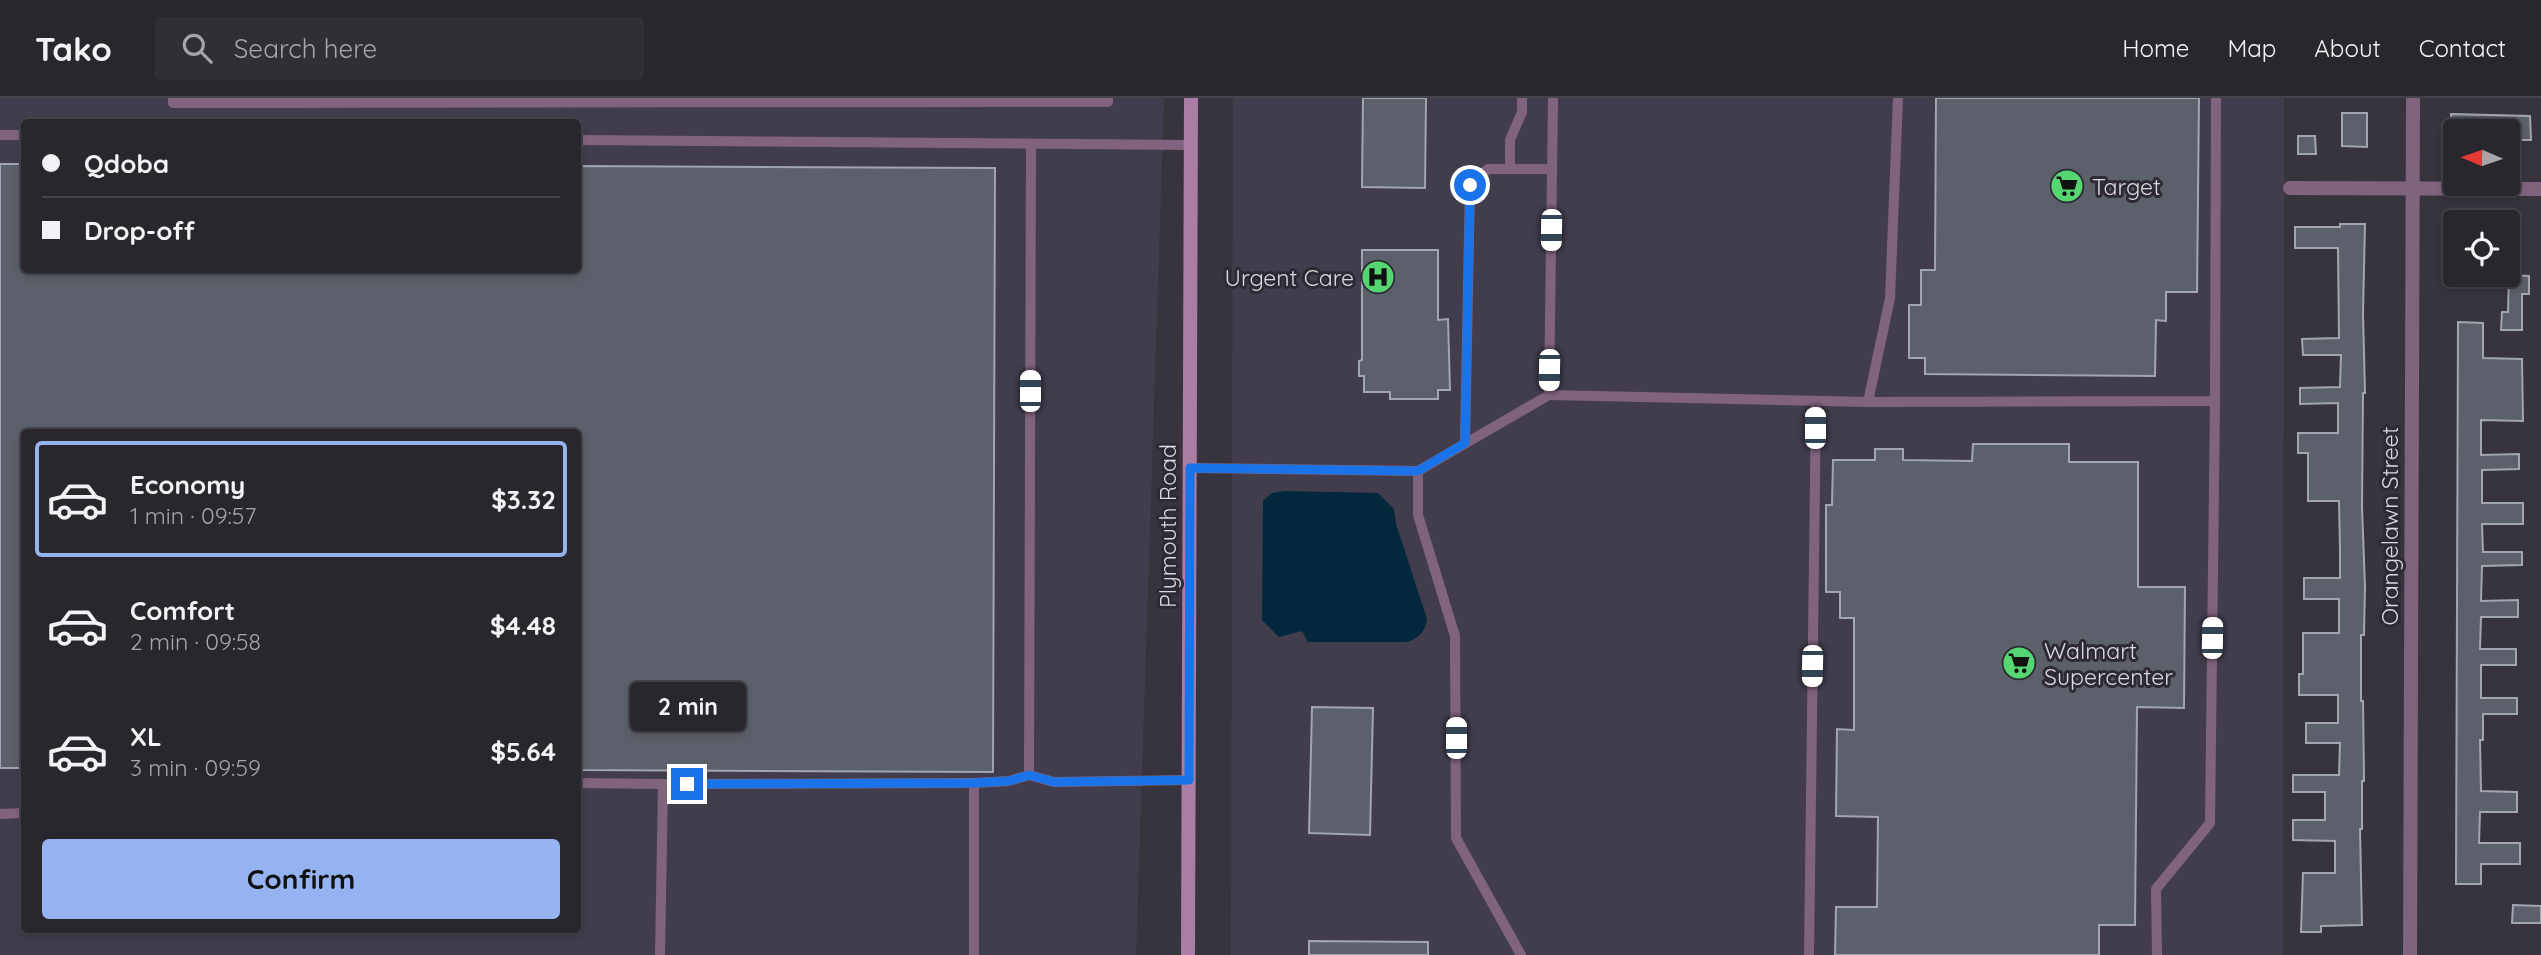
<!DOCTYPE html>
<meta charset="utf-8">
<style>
:root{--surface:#29272e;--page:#312f36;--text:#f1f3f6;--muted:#a5a5aa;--line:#45444a;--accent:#95b2f1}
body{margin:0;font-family:Quicksand,sans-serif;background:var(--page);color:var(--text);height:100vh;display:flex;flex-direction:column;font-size:26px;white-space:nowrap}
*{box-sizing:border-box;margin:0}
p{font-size:23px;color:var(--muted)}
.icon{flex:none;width:38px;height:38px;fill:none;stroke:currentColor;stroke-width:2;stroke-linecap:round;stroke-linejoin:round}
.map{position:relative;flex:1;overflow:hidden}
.panel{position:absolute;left:21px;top:331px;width:560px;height:504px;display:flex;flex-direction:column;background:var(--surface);border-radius:7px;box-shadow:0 4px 10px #0003,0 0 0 2px var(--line)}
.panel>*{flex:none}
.top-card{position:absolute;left:21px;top:21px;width:560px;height:154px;border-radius:7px;box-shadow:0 4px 10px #0003,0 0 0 2px var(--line);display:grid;align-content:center;height:154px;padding:0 21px;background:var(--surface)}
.needle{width:46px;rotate:272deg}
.tools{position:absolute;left:2443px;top:21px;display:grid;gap:14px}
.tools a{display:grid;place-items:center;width:77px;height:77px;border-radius:7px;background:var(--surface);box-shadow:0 4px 10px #0003,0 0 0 2px var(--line);font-size:35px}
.end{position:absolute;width:32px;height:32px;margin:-16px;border:9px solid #1a73e8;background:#fff;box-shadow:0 0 0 4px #fff}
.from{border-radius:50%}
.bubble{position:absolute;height:49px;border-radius:7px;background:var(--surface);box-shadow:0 4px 10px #0003,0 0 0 2px var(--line);font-size:23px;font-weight:800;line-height:49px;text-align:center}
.car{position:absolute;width:21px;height:42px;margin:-21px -10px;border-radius:9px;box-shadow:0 0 5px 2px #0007;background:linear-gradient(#fff 24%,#345 0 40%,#fff 0 76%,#345 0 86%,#fff 0)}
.top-card b{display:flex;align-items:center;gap:24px;height:66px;font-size:26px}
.top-card b+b{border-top:2px solid var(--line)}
.top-card i{width:18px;height:18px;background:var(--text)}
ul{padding:12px 0 0;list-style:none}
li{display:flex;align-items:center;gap:21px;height:116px;margin:0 14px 10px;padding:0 7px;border:4px solid transparent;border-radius:7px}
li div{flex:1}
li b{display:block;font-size:26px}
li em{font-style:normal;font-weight:800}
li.current{border-color:var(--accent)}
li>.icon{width:63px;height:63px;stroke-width:1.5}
.primary-button{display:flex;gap:14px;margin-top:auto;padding:14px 21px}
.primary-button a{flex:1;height:80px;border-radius:7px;background:var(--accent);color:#111;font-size:28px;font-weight:800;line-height:80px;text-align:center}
header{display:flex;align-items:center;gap:42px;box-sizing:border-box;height:98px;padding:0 35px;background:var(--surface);border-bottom:2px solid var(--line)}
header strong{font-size:33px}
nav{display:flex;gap:38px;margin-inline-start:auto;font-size:24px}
.search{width:490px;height:63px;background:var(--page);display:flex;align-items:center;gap:18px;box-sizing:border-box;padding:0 24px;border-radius:7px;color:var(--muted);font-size:26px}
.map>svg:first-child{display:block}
</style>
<header>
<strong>Tako</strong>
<div class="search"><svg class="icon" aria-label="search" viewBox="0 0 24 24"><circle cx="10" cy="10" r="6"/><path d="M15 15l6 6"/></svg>Search here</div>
<nav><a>Home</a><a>Map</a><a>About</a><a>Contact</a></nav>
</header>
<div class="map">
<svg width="2541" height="857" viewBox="0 0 2541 857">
<rect width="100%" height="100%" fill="#37343e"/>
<g fill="#423d4d" fill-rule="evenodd">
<path d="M0 0H1164L1136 857H0ZM24 24H578V172H24ZM24 334H578V831H24Z"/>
<path d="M1233 0H2284L2283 857H1231Z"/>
</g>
<path fill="#03283c" d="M1284 393 1378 395 1394 411 1396 426 1427 521C1425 534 1419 540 1407 544H1308L1302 533 1279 539 1262 522 1263 403 1272 395Z"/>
<g fill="#5c606a" stroke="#a0a5b0" stroke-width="2">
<path d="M1363 0H1426L1425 90 1362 89Z"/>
<path d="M1936 0H2199L2197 194H2166V223L2156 222 2155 278 1925 276V260H1909V207H1921V172H1935Z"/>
<path d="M2342 15H2367V49L2342 48Z"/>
<path d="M2451 16 2530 18 2531 42H2508V33H2452Z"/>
<path d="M2298 38H2315L2316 56H2298Z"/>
<path d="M0 66H24V172H578V68L995 70 993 674 578 672V334H24V670H0Z"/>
<path d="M2340 126H2365L2363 215 2365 295H2363L2362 409 2365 489 2364 537H2361V603H2363L2364 683H2362V731H2360L2362 827 2321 828V834H2301L2303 775H2335V743L2293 742V722H2325V694H2293V677H2339L2340 645H2306V625H2338V597H2299V576H2303V535H2339V501H2304V480H2340V451L2339 403H2308V355H2298V335H2338V305L2300 306V290L2340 289 2341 257H2303L2302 241 2339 240 2338 150H2295V129H2340Z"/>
<path d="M1362 152H1438V222L1448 221 1450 292H1438V301H1390V294H1364V278H1359V263L1362 262Z"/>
<path d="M2509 177 2529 178V196H2522V232H2501L2502 214H2508Z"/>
<path d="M2458 224 2483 225V260L2522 261 2523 323 2481 322V357L2519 356V371L2482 372V405H2523V426H2482L2483 454H2522V467L2482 468 2481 503 2518 502V519H2481L2480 551H2516V567H2481V600H2517V616H2483V642H2480L2481 693 2517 694V714H2480L2479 745H2520V766H2481V786H2456Z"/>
<path d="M1973 346H2069V364H2138V489H2185L2184 610 2137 609 2135 827H2099V857H1835L1836 809H1877L1878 719 1836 718 1837 631 1854 632V520H1840V494H1826V407H1832L1833 362H1875V351H1903V362L1972 363Z"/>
<path d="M1312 609 1373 610 1370 737 1309 735Z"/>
<path d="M2513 807 2541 808V825H2512Z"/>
<path d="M1309 843 1428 844V857H1309Z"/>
</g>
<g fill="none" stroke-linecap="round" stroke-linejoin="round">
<g stroke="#80647e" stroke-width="10">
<path d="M173 0V5L1051 4H1108V0"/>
<path d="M1553 0 1549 297 1868 304"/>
<path d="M1898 0 1890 200 1868 304 2215 303 2216 0"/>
<path d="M0 37H24"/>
<path d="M578 42 1192 47"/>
<path d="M1031 46 1029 677 1054 684 1189 682"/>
<path d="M1510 71V42L1522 14V0"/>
<path d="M1465 345 1470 87 1488 71H1552"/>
<path d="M1190 370 1418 373 1549 297"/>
<path d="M1418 373V417L1455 538 1456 740 1521 857"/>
<path d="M578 685 663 686"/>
<path d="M0 716 24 715"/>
<path d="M660 857 663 686 974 685"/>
<path d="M974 857V685L1009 683 1029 677"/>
<path d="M1809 857 1816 303"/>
<path d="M2157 857 2156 791 2210 725 2215 303"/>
</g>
<g stroke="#80647e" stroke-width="14">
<path d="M2290 90 2541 91"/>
<path d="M2410 857 2413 0"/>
</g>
<path stroke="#a97da5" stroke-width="14" d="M1188 857 1191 0"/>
</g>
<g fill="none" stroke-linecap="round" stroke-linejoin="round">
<path stroke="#1a73e8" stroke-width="9" d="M687 686 974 685 1009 683 1029 677 1054 684 1189 682 1190 370 1418 373 1465 345 1470 87"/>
</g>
<defs>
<symbol id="supermarket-disc" viewBox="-11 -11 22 22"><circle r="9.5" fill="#55d671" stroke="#2d2a34"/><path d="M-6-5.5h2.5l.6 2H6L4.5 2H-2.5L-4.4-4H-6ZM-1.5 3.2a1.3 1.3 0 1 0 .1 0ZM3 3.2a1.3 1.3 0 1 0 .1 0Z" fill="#111"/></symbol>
<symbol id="hospital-disc" viewBox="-11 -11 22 22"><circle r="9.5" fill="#55d671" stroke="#2d2a34"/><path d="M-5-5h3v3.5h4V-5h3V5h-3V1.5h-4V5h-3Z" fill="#111"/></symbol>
</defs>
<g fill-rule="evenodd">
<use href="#supermarket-disc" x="2048" y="69" width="38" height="38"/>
<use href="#hospital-disc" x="1359" y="160" width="38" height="38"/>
<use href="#supermarket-disc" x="2000" y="546" width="38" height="38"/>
</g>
<g text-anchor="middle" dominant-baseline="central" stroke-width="6" stroke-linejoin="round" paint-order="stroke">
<g font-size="23" fill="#dad8de" stroke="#2d2a34" text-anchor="start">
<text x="2092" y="88">Target</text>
<text x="1354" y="179" text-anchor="end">Urgent Care</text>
<text x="2044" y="552">Walmart<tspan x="2044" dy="26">Supercenter</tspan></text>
</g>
<g font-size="23" fill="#dad8de" stroke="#2d2a34">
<text transform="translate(1167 428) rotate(-90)">Plymouth Road</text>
<text transform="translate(2389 428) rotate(-90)">Orangelawn Street</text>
</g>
</g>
</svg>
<div class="tools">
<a><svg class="needle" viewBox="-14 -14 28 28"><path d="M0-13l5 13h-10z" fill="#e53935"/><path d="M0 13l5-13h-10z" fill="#a5a5aa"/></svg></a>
<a><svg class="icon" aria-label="locate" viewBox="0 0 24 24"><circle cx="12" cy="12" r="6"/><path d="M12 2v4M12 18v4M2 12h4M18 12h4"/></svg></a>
</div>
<i class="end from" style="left:1470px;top:87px"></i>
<i class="end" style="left:687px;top:686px"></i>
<div class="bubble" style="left:630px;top:584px;width:116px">2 min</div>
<i class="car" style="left:1551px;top:132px;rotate:181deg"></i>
<i class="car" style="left:1549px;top:272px;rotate:181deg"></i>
<i class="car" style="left:1030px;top:293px;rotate:0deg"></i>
<i class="car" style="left:1815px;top:330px;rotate:0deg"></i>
<i class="car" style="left:2212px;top:540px;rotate:1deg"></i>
<i class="car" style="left:1812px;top:568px;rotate:181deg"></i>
<i class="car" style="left:1456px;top:640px;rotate:0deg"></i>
<div class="top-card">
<b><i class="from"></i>Qdoba</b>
<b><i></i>Drop-off</b>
</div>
<section class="panel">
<ul>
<li class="current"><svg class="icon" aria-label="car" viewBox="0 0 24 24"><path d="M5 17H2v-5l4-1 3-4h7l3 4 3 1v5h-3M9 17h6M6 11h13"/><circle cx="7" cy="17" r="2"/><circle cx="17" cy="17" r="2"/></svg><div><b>Economy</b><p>1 min · 09:57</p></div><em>$3.32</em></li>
<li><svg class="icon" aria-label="car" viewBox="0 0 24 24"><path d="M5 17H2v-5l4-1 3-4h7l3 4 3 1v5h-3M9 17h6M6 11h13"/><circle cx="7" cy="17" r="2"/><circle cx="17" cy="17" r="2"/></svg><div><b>Comfort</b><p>2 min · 09:58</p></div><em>$4.48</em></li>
<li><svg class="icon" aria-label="car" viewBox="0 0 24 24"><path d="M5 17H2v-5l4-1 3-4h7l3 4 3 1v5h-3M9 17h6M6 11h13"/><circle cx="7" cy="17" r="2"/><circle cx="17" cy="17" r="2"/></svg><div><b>XL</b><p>3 min · 09:59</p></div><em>$5.64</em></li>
</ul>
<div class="primary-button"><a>Confirm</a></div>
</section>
</div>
